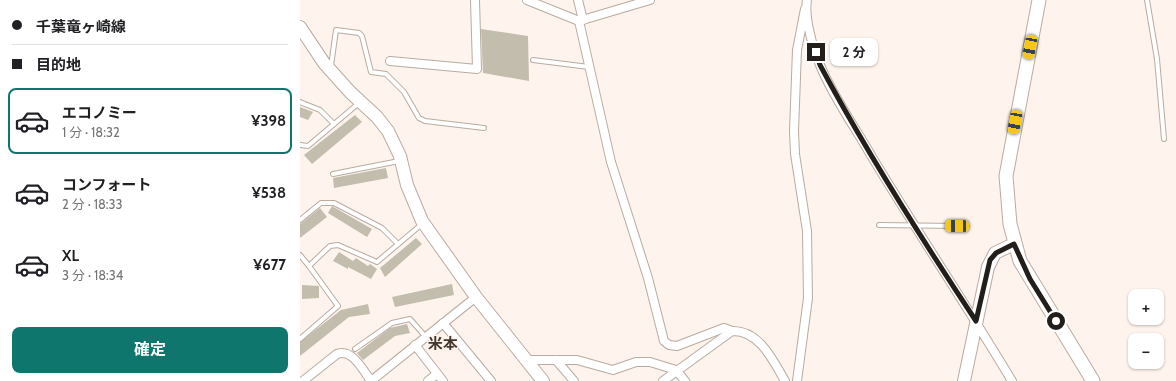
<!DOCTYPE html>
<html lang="ja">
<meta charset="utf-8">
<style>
:root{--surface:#fff;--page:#f2f2f2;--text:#202124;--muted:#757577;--line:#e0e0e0;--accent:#0f766e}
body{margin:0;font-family:Cabin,"Noto Sans JP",sans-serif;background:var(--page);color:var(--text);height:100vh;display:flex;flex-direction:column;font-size:15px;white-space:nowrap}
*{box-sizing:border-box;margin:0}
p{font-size:13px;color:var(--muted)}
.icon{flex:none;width:22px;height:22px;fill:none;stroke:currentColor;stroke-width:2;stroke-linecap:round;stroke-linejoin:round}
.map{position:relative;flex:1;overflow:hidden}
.side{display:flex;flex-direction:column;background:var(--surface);width:300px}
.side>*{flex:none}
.banner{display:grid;align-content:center;height:88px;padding:0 12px;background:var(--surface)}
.tools{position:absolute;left:828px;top:289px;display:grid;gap:8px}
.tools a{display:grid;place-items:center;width:36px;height:36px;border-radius:8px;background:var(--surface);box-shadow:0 1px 3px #0004;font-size:20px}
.end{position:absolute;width:18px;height:18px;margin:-9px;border:5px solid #241e1a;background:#fff;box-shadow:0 0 0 2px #fff}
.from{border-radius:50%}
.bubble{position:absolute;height:28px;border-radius:8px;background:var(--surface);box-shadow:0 1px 3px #0004;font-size:13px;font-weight:700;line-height:28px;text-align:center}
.car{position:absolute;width:12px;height:24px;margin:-12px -6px;border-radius:5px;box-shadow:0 0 3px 1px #0007;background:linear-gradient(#f5c518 24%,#345 0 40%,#f5c518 0 76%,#345 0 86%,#f5c518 0)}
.banner b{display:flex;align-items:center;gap:14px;height:38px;font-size:15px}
.banner b+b{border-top:1px solid var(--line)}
.banner i{width:10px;height:10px;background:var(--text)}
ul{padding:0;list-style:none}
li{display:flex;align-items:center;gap:12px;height:66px;margin:0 8px 6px;padding:0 4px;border:2px solid transparent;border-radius:8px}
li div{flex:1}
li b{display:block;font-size:15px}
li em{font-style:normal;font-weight:700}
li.current{border-color:var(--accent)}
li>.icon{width:36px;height:36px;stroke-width:1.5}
.action{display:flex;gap:8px;margin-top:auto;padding:8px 12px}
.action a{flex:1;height:46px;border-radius:8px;background:var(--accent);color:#fff;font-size:16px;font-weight:700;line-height:46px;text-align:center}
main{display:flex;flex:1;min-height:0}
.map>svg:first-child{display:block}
</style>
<main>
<section class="side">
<div class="banner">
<b><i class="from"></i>千葉竜ヶ崎線</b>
<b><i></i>目的地</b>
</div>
<ul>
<li class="current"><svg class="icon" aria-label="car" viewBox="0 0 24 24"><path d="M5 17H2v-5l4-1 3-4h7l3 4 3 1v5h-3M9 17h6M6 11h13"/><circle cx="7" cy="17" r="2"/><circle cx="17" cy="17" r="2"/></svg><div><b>エコノミー</b><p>1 分 · 18:32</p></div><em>¥398</em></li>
<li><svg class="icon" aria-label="car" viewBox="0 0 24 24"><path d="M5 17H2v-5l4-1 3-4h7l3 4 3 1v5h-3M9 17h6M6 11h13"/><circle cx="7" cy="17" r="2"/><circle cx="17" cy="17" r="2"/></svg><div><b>コンフォート</b><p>2 分 · 18:33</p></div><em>¥538</em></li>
<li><svg class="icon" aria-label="car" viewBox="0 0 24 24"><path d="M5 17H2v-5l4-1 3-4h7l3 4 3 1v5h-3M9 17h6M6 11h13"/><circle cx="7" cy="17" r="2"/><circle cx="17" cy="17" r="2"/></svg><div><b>XL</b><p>3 分 · 18:34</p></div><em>¥677</em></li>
</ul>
<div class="action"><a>確定</a></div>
</section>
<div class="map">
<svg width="876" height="381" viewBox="0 0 876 381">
<rect width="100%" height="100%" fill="#fef4ed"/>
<g fill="#c2bdac">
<path d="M181 29 228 36 229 81 183 73Z"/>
<path d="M0 107 13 112 8 120 0 117Z"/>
<path d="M55 115 62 122 12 164 4 155Z"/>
<path d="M86 168 88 178 34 188 33 178Z"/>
<path d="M32 206 72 229 67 237 28 213Z"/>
<path d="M20 208 27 217 0 238V224Z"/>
<path d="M116 238 122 244 85 277 80 268Z"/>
<path d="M39 252 53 261 56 258 68 266 70 264 77 269 71 279 48 267V269L33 261Z"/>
<path d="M152 284 154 295 95 307 92 297Z"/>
<path d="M2 285 19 286V298L2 299Z"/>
<path d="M68 304 70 314 49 317 0 356V342L41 310Z"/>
<path d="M107 324 110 333 95 336 63 360 57 353 90 328Z"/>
</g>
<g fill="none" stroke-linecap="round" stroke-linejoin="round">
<defs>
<g id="lane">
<path d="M847 0 857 59 864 139"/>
<path d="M233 60 289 67"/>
<path d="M31 66 36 30 59 33 62 36 71 72 86 74 104 92 119 118 125 121 184 128"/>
<path d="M0 102 20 110 34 124"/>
<path d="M0 145 8 146 59 103"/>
<path d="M33 174 99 161"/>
<path d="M0 220 21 203H34L82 228 98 244"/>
<path d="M579 225 657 226"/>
<path d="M0 255 9 266 30 246 38 245 77 262 122 224"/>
<path d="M0 339 38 306 9 266"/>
<path d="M55 349 92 323 110 319 125 336"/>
</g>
<g id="street">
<path d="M227 0 279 21 350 0"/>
<path d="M278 0 283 20"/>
<path d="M507 0C504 17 513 49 520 65 533 97 555 127 572 157 618 233 667 306 712 381"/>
<path d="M279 21 311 162 348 278 364 341 369 345 377 346 424 328 432 331"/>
<path d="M90 61 177 69 175 0"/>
<path d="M143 323 191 381"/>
<path d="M115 345 143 381"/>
<path d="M226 360H277L313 370 336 362H350L376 370 385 381"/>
<path d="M256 360 274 381"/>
<path d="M3 381 37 354C52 348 63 370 71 381L176 297"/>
<path d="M128 381 137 374"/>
<path d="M363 381 432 331C459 330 473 360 485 381"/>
<path d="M497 381 508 298 507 231 495 154 494 131 497 50 505 9"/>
</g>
<g id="secondary">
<path d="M0 27 24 63 50 92 77 117 88 131 100 156 107 185 122 221 176 297 243 381"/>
<path d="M664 381 688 267 695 253 714 244"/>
</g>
<path id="primary" d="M739 0 706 176 710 224 720 261 793 381"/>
</defs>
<use href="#lane" stroke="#b9ab9f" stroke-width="6"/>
<use href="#street" stroke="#b9ab9f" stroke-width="10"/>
<use href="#secondary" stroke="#b9ab9f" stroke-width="14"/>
<use href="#primary" stroke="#b9ab9f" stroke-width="15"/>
<use href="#lane" stroke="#fff" stroke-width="4"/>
<use href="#street" stroke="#fff" stroke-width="8"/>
<use href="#secondary" stroke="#fff" stroke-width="12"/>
<use href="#primary" stroke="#fff" stroke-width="13"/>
</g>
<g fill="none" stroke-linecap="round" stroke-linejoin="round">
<path stroke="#241e1a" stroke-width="5" d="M516 52 520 65C567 153 621 238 676 321L690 260 696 253 714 244 730 279 756 321"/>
</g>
<g text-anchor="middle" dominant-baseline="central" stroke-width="3" stroke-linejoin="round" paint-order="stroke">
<g font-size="15" font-weight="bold" fill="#43372e" stroke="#fef4ed">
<text x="143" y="344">米本</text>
</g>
</g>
</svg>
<div class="tools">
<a>+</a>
<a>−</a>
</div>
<i class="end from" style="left:756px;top:321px"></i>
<i class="end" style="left:516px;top:52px"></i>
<div class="bubble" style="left:530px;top:38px;width:48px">2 分</div>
<i class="car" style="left:730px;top:47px;rotate:191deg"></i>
<i class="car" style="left:715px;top:122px;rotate:191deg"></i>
<i class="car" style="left:657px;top:226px;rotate:271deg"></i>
</div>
</main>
